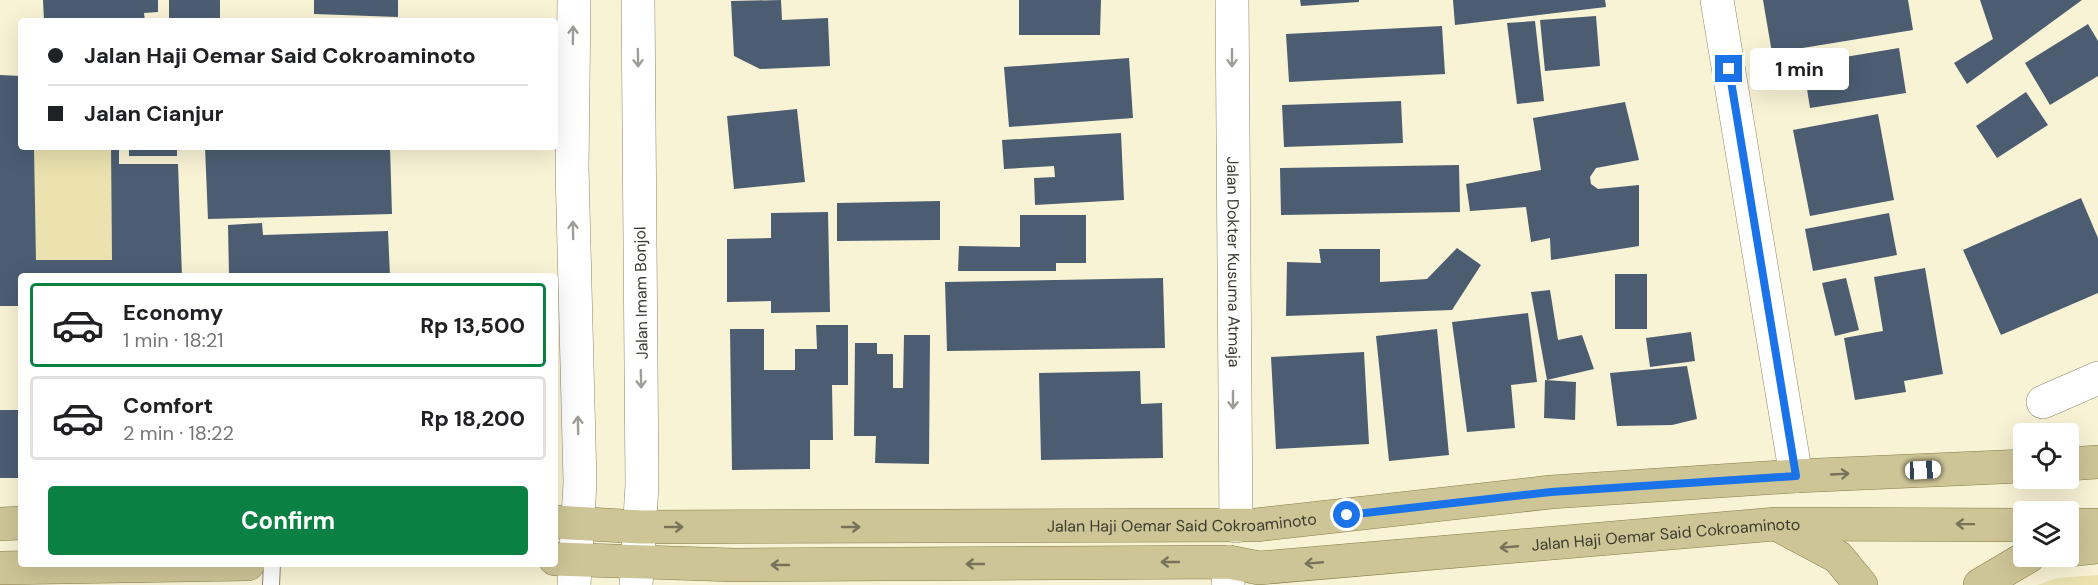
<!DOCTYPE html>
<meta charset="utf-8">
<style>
:root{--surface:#fff;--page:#f2f2f2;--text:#202124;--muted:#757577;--line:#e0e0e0;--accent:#0b8043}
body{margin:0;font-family:"DM Sans",sans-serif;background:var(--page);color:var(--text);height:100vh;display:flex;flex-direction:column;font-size:22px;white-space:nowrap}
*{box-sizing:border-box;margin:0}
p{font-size:20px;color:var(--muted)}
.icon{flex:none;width:33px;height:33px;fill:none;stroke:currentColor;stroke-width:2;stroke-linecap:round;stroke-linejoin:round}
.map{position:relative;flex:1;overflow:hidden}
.panel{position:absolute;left:18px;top:273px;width:540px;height:294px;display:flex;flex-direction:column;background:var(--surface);border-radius:6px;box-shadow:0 6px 24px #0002}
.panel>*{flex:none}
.banner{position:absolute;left:18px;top:18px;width:540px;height:132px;border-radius:6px;box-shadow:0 6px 24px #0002;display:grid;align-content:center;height:132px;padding:0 30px;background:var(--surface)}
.controls{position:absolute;left:2013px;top:423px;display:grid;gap:12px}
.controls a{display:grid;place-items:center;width:66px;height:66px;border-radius:6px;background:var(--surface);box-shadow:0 6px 24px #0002;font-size:30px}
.end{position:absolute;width:27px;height:27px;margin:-14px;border:8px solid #1a73e8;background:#fff;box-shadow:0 0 0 3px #fff}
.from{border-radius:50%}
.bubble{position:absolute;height:42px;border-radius:6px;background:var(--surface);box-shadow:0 6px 24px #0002;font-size:20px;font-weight:700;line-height:42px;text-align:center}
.car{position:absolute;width:18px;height:36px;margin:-18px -9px;border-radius:8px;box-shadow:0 0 4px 2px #0007;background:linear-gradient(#fff 24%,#345 0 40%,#fff 0 76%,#345 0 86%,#fff 0)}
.banner b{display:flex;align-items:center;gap:21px;height:57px;font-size:22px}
.banner b+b{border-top:2px solid var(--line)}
.banner i{width:15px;height:15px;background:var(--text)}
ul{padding:10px 0 0;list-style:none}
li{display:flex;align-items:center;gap:18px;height:84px;margin:0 12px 9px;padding:0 18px;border:3px solid var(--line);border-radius:6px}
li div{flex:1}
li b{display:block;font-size:22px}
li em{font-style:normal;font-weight:700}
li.active{border-color:var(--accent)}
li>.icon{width:54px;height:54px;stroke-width:1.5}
.action{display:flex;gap:12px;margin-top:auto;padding:12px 30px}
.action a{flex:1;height:69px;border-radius:6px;background:var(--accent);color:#fff;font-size:24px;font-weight:700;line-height:69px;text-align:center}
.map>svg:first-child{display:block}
</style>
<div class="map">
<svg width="2098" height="585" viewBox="0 0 2098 585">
<rect width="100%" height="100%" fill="#f8f3d5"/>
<g fill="#ebe2b0">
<path d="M34 147H111L112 260H36Z"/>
<path d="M2098 575V585H2037L2057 578Z"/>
</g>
<g fill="#4c5d72">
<path d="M43 0H158V12L144 13 145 21H44Z"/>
<rect x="169" y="0" width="51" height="21"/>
<path d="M314 0H398V17L314 14Z"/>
<path d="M781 0 782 20 828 18 830 66 760 69 734 56 731 1Z"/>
<path d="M1019 0H1101L1100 35H1019Z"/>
<path d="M1300 0H1359V2L1301 6Z"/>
<path d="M1453 0H1605L1606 7 1455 25Z"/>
<path d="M1763 0H1908L1913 30 1772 53Z"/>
<path d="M1980 0H2082L1967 84 1954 63 1993 39Z"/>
<path d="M1596 16 1600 66 1545 71 1540 20Z"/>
<path d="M1535 21 1544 101 1517 104 1507 23Z"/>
<path d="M2088 24 2098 41V76L2050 105 2025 63Z"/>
<path d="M1442 26 1445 74 1289 82 1286 34Z"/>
<path d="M1899 48 1906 93 1810 108 1803 64Z"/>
<path d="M1129 58 1133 118 1009 127 1004 67Z"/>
<path d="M0 75 21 76V147H34L36 260H112L111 147H119V164H178L182 276H21V306H0Z"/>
<path d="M2026 92 2048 125 1997 158 1976 126Z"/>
<path d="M1401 101 1403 143 1284 147 1282 105Z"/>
<path d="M1625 102 1639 160 1596 168 1590 177 1591 184 1598 189 1639 185V246L1551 260 1550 238 1531 242 1526 207 1470 211 1466 184 1541 170 1533 118Z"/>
<path d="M797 109 805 182 734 189 727 116Z"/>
<path d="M1878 114 1894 200 1810 216 1793 130Z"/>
<path d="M1121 133 1124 200 1035 205 1034 178 1055 177 1054 166 1004 169 1002 140Z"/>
<rect x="129" y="147" width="48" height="9"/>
<path d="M205 147H390L392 214 208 219Z"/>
<path d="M1459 165 1460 212 1281 215 1280 168Z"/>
<path d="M2081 198 2098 238V293L2001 335 1963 250Z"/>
<path d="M940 201V240L837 241V203Z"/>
<path d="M828 212 830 312 771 313V301L727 302V239L771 238V213Z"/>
<path d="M1889 213 1897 255 1813 271 1805 229Z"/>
<path d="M1020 215H1086V263H1056V271H958L959 246 1020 247Z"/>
<path d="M262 223 263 235 388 231 390 276H229L228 225Z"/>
<path d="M1457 248 1481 265 1452 310 1286 316 1287 262 1321 263 1319 249H1380V282L1427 279Z"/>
<path d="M1925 268 1943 374 1904 381 1906 392 1855 400 1844 338 1883 331 1874 277Z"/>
<rect x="1615" y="274" width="32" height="55"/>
<path d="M1163 278 1165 348 947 351 945 282Z"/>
<path d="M1846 278 1859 330 1835 336 1822 283Z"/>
<path d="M1550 290 1558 340 1582 335 1594 369 1547 380 1531 292Z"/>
<path d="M1528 313 1537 382 1511 385 1515 428 1467 432 1452 322Z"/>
<path d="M816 325H848V385H832L833 440H810V469L732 470 730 329H764V370H795V349H817Z"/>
<path d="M1437 329 1449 455 1389 461 1376 336Z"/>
<path d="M1691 332 1695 361 1650 367 1646 338Z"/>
<path d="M904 335H930L929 464 875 463 876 436H854L855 343H877V354H893V388H903Z"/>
<path d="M1364 352 1369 444 1276 449 1271 357Z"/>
<path d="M1687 366 1697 419 1672 425 1617 426 1610 373Z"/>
<path d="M1140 371 1141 404 1162 403 1163 458 1041 460 1039 373Z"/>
<path d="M1545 380 1576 382 1575 420 1544 418Z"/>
<rect x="0" y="410" width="21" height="68"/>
</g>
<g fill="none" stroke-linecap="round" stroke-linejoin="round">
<defs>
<path id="lane" d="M271 585 272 564"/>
<g id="street">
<path d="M1717 0 1796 476"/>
<path d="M2043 402 2098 378"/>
<path d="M1228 585 1229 562"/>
</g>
<g id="secondary">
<path d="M574 0 572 168 580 483 574 585"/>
<path id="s1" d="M1232 0 1236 526"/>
<path d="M636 585 642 485 638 0"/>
</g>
<g id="primary">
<path d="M2068 464 2098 462"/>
<path id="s2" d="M555 522 640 527 1256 525 1551 492 1796 476 2024 466"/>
<path d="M0 524 21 523"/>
<path d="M2068 525H2098"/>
<path d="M1780 526 1838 557 1861 585"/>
<path d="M2068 550 2098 547"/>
<path id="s3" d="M555 559 734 565 1229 562 1259 568 1776 524 2024 525"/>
<path d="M0 568 248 564"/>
<path d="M1980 585 2029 556"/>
</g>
</defs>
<use href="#lane" stroke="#8c876c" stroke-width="18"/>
<use href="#street" stroke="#8c876c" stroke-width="34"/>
<use href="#secondary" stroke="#8c876c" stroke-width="34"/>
<use href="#primary" stroke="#867c46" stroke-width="34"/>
<use href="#lane" stroke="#fff" stroke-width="16"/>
<use href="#street" stroke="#fff" stroke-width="33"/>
<use href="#secondary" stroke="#fff" stroke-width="33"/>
<use href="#primary" stroke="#cec597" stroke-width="33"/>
</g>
<defs><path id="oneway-shaft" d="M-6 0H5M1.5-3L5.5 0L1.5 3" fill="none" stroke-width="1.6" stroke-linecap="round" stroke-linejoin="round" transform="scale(1.5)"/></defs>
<g stroke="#9e9d97">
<use href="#oneway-shaft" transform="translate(573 35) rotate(-89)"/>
<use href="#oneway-shaft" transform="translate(638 58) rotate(89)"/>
<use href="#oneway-shaft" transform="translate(1232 58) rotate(90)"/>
<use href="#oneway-shaft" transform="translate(573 230) rotate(-91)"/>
<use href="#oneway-shaft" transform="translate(641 379) rotate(89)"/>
<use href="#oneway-shaft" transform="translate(1233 400) rotate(90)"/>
<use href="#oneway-shaft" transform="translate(578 425) rotate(-91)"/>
</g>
<g stroke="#777259">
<use href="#oneway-shaft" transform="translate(1840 474) rotate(-3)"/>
<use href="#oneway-shaft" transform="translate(1965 524) rotate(-179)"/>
<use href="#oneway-shaft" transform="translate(674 527)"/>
<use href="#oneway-shaft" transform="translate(851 527)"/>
<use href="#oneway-shaft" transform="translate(1509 547) rotate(175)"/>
<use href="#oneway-shaft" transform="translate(1170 562) rotate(180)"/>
<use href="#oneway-shaft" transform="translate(1314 563) rotate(175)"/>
<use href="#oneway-shaft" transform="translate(975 564) rotate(180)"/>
<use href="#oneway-shaft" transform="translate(780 565) rotate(180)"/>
</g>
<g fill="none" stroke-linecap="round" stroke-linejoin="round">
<path stroke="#1a73e8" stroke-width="8" d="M1347 515 1551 492 1796 476 1729 69"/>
</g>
<g text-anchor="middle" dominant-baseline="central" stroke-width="6" stroke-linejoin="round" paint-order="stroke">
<g font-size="16" fill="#3d3b2f" stroke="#fff">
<text stroke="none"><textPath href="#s1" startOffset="262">Jalan Dokter Kusuma Atmaja</textPath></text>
<text transform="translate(641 293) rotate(-91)">Jalan Imam Bonjol</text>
<text stroke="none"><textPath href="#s2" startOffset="627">Jalan Haji Oemar Said Cokroaminoto</textPath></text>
<text stroke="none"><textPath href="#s3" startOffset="1113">Jalan Haji Oemar Said Cokroaminoto</textPath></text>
</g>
</g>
</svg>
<div class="controls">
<a><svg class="icon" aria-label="locate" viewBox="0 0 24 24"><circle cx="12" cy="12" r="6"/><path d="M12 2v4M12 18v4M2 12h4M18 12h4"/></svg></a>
<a><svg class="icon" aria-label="layers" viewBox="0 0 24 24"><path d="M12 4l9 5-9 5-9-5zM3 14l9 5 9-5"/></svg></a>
</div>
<i class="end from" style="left:1347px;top:515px"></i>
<i class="end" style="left:1729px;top:69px"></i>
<div class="bubble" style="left:1750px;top:48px;width:99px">1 min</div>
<i class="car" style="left:1923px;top:470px;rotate:87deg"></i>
<div class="banner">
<b><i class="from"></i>Jalan Haji Oemar Said Cokroaminoto</b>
<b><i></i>Jalan Cianjur</b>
</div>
<section class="panel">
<ul>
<li class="active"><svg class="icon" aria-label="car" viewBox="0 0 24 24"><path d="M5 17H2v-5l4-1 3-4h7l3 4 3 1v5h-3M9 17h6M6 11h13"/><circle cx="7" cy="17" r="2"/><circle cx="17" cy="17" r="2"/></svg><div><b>Economy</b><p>1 min · 18:21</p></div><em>Rp 13,500</em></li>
<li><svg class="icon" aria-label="car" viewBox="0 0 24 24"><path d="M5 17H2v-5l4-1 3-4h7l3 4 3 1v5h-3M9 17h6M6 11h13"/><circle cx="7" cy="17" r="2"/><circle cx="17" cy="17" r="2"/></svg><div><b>Comfort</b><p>2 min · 18:22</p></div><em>Rp 18,200</em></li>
</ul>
<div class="action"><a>Confirm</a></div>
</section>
</div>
